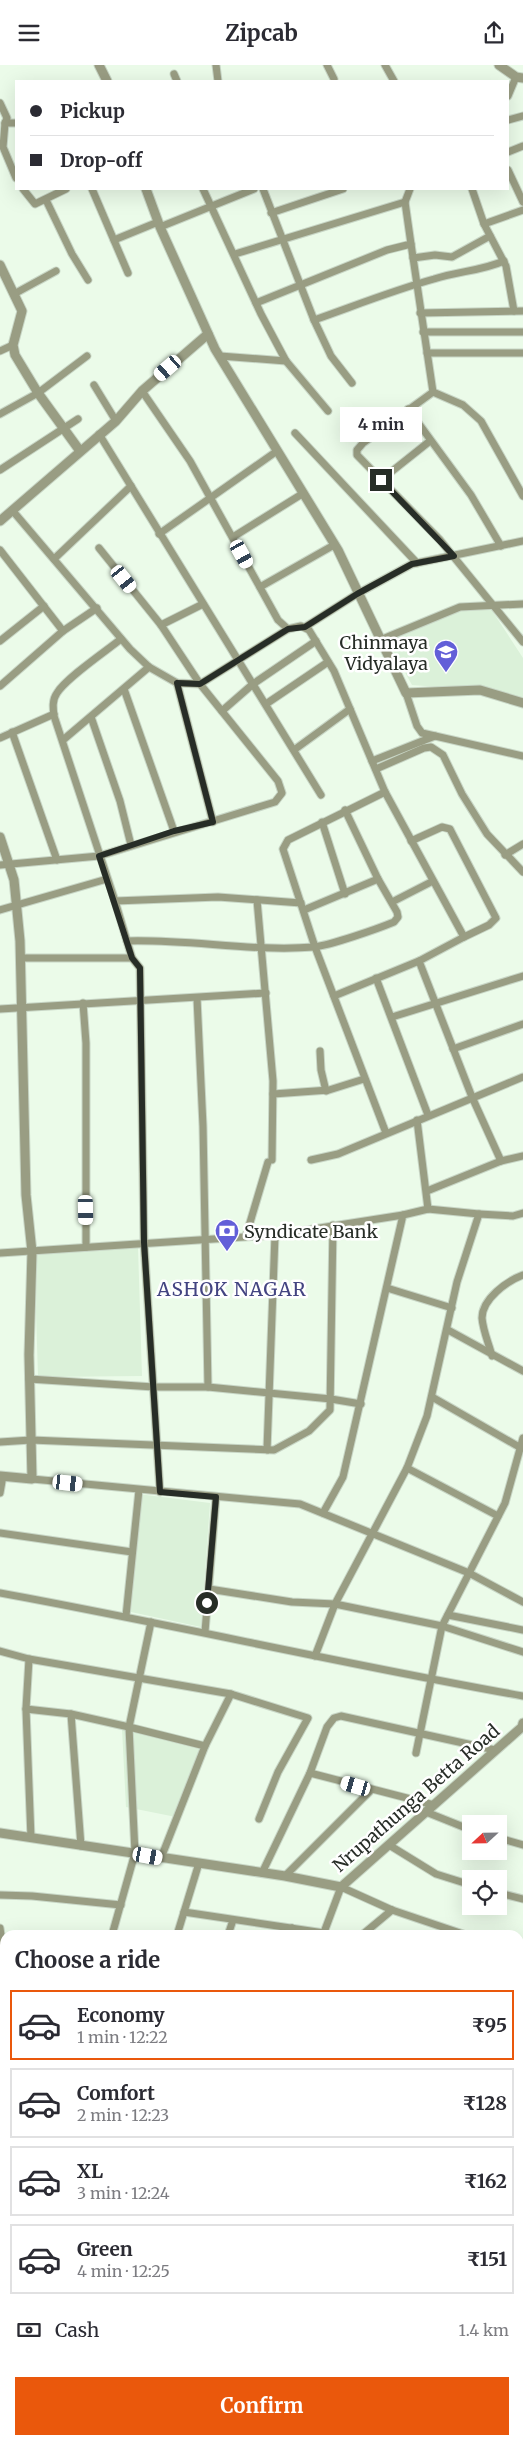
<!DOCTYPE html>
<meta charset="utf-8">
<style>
:root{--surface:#fff;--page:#f7f7f7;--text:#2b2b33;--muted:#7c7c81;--line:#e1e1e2;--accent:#ea580c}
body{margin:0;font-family:Merriweather,serif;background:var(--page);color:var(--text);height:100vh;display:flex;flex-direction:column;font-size:19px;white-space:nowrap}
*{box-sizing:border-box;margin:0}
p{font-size:16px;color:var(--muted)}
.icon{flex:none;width:28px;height:28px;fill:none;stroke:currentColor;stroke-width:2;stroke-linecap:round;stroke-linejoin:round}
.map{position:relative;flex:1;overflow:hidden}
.side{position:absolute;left:0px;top:1865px;width:524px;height:515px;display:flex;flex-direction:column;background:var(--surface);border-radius:15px 15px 0 0;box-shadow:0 5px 20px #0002}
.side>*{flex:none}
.banner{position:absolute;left:15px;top:15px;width:494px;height:110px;border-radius:0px;box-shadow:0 5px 20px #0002;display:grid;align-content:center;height:110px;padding:0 15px;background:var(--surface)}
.needle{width:32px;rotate:248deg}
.fabs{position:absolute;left:462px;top:1750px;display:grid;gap:10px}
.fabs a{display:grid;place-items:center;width:45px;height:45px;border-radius:0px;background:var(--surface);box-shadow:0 5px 20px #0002;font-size:25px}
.end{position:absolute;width:22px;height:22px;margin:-11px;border:6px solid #272d27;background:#fff;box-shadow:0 0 0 2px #fff}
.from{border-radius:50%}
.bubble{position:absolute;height:35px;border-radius:0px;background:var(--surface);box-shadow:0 5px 20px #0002;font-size:16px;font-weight:700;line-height:35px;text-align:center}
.car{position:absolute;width:15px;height:30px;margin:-15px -8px;border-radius:6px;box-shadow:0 0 4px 1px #0007;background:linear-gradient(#fff 24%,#345 0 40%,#fff 0 76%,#345 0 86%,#fff 0)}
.banner b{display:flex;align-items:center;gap:18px;height:48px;font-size:19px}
.banner b+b{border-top:1px solid var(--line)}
.banner i{width:12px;height:12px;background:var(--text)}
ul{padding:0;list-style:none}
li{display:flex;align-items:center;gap:15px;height:70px;margin:0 10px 8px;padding:0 5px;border:2px solid var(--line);border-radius:0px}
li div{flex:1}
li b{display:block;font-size:19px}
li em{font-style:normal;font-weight:700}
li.current{border-color:var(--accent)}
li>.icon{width:45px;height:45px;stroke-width:1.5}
h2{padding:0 15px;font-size:22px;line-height:60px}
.pay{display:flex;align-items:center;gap:12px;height:55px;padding:0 15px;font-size:19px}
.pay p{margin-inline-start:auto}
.button{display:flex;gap:10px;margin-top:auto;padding:10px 15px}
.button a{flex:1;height:58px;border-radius:0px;background:var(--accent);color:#fff;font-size:20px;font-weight:700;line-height:58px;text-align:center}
header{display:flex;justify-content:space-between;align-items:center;height:65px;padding:0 15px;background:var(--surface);font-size:22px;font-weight:700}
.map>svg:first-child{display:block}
</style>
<header><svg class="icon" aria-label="menu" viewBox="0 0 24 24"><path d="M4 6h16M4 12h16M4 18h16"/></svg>Zipcab<svg class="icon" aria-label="share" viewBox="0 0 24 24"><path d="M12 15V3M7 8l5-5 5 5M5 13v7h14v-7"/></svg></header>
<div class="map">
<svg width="523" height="2380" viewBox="0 0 523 2380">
<rect width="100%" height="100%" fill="#ebfbe9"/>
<g fill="#dbf1d9">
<path d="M489 541 523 593V633L465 624 412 620 388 577 456 546Z"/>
<path d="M138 1182 142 1311 38 1312 36 1247 37 1189Z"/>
<path d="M138 1429 210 1438 201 1562 131 1547Z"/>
<path d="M122 1664 200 1684 176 1752 126 1742Z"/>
<path d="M0 2362 5 2364V2375H34L47 2380H0Z"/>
</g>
<g fill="#d7c59e">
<path d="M519 2305H523V2363L519 2374Z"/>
<path d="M246 2375H519L517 2380H244Z"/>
</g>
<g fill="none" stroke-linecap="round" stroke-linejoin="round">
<defs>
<g id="minor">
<path d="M216 0 218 16"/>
<path d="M327 0 334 14"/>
<path d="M385 0 394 16"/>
<path d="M174 9 177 16"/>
<path d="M508 31 516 12"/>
<path d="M0 38 7 53 5 58H16"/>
<path d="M508 55 523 51"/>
<path d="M5 58 3 82 16 113"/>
<path d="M508 87 523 81"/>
<path d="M508 105 523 137"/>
<path d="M23 124 35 139 66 124"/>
<path d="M92 124 128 208"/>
<path d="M203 124 261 249 286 296 328 346"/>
<path d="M263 124 314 255 331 291 352 318"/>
<path d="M472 124 484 159 506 201 514 246"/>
<path d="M46 135 72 189 88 215"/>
<path d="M271 148 343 124"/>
<path d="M484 159 523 145"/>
<path d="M160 162 254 124"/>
<path d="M114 175 158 157"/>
<path d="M411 179 433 327 363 378 357 385V390L440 475 523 577"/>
<path d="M235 189 405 137"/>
<path d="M413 193 435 190 452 192 490 171"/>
<path d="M14 229 56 206"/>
<path d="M256 238 387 185 411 179 405 137 410 124"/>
<path d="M420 248 523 246"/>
<path d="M314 255C354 241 394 225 434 214 459 206 481 206 504 196"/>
<path d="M423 267H523"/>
<path d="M0 286 13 280"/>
<path d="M427 288H523"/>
<path d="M220 291 286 296"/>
<path d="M94 320 116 356"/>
<path d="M142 326 190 396 278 555 288 564 301 561 309 565 334 606 385 727 464 872 419 896 472 1032 501 1096"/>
<path d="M433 327 463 340 481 356 523 431"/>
<path d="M408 344 471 430 501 481"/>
<path d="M0 349 38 328 87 291"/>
<path d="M295 368 417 498"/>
<path d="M99 369 321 730"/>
<path d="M0 405 78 354"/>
<path d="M381 415 430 376"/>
<path d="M12 445 130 584 149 602 177 618 200 619 288 564"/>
<path d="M159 469 277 386"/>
<path d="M233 472 302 429"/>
<path d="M0 485 63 566 97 543"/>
<path d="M54 494 131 421"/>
<path d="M260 522 334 480"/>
<path d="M161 560 203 539"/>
<path d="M305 562 357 529 412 499 523 476"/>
<path d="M121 574C106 586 66 613 57 628 52 635 53 643 54 651L115 836 218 832 301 838"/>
<path d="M380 575 460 542 523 539"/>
<path d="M0 576 44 541"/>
<path d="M177 618 213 757"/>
<path d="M0 621 63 566"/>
<path d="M124 624 174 766"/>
<path d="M406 628 417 661 422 668 523 691"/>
<path d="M266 639 328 597"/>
<path d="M222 646 253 619 316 576"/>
<path d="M91 652 120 736 131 780"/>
<path d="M12 667 57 795"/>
<path d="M0 673 54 649"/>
<path d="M63 675 149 602"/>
<path d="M294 685 350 644"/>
<path d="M372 696 435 671"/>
<path d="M376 704 424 683 431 682 443 690 462 729 487 769 523 807"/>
<path d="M385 727 288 775 283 784 315 882 386 1068"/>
<path d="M322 757 345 829"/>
<path d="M411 776 442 762 450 764 452 768 496 853 489 860 464 872"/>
<path d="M505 790 523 779"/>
<path d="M0 800 99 791 275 737 282 728 278 716 200 619 161 560 99 483"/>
<path d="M257 835 273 1016 272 1095"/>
<path d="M115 836 132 893 140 903 144 1177 160 1427"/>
<path d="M392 837 433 816"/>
<path d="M0 845 107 814"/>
<path d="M304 845 378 814"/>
<path d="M127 876C189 874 254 887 314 882 331 880 377 864 394 857L398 852 397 847 378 814 345 745"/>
<path d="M21 893H132"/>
<path d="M376 913 428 1050"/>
<path d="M334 931 419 896"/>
<path d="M197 933 203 1061 208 1322"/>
<path d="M83 938 86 978V1182"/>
<path d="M0 944 266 928"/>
<path d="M392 952 523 911"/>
<path d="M453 984 523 959"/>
<path d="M320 986 321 1005 326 1026"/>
<path d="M273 1029 329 1025 364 1014"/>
<path d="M417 1055 428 1144"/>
<path d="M311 1095 338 1089 523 1012"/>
<path d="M427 1126 501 1096 523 1091"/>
<path d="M246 1171 268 1097"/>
<path d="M0 1188 275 1170 403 1150"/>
<path d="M387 1223 452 1243"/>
<path d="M448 1265 523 1306"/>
<path d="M492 1291C489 1279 483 1266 482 1253 482 1234 507 1216 523 1210"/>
<path d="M29 1314 154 1322H208L331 1334 361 1339"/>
<path d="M432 1332 521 1383"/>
<path d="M0 1377 31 1375 274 1385 309 1366 330 1345 333 1160"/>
<path d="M267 1385 275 1170"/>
<path d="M407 1403 498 1451"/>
<path d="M32 1414 300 1439 469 1508 523 1537"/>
<path d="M0 1428 3 1411"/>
<path d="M323 1448 343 1412 403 1150 428 1144 479 1149"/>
<path d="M0 1468 132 1487"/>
<path d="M209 1524 292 1537 335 1539 407 1403 427 1351 457 1217 479 1149 513 1151 523 1148"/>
<path d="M0 1528C175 1560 348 1600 523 1631"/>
<path d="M448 1550 523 1565"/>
<path d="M126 1551 139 1425"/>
<path d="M205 1567 216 1432"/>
<path d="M0 1586 29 1594 231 1629"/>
<path d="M315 1591 335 1539 442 1561 523 1587"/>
<path d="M29 1594 26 1644 31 1773"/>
<path d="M26 1644 71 1649"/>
<path d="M205 1681 231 1629 308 1653 278 1707 259 1754"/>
<path d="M416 1688 442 1561 505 1438 523 1373"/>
<path d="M310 1708 434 1740"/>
<path d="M426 1747 471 1765"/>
<path d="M499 1773 523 1780"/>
<path d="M389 1780 436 1809 471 1820"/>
<path d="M81 1781 71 1649 129 1662 151 1557"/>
<path d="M262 1808 310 1708 327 1662 334 1653 341 1651 495 1685"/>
<path d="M285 1811 371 1725"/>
<path d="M499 1828 523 1834"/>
<path d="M0 1830 32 1831 121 1840"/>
<path d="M184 1847 324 1868"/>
<path d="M0 1863 5 1899"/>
<path d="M112 1870 135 1788 129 1662 205 1681 161 1793"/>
<path d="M177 1870 199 1798"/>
<path d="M228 1870 233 1855"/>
<path d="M284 1870 292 1863"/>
<path d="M323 1870 341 1822 392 1845 466 1870"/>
<path d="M362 1870 392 1845"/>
<path d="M519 1886 523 1887"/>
<path d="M0 2115 5 2116"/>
<path d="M519 2130 523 2114"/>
<path d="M1 2180 5 2168"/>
<path d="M519 2213 523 2214"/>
<path d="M0 2232 5 2220"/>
<path d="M0 2256 5 2258"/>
<path d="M519 2278 523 2236"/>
<path d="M0 2291 5 2293"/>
<path d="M0 2359 5 2361"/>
<path d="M46 2375 59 2380"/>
<path d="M201 2375 214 2380"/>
<path d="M83 2380 85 2375"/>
<path d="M124 2380 125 2375"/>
<path d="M236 2380 237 2375"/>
</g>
<g id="tertiary">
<path d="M99 0 107 16"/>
<path d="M499 0 516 12 523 13"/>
<path d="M146 124 160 162 215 284 338 485 406 628 480 625 523 638"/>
<path d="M0 200 22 246 13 280 15 290 38 328 80 386"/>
<path d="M0 456 116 356 142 326 208 269"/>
<path d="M0 772 14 815 20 876 26 1130 32 1187 29 1290 32 1414 0 1411"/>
<path d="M0 1768 285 1811 341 1822 522 1662 523 1658"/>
</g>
</defs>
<use href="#minor" stroke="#c8d6c6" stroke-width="9"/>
<use href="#tertiary" stroke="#c8d6c6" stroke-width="11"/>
<use href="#minor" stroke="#999d83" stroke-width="7"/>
<use href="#tertiary" stroke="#999d83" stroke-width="9"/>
</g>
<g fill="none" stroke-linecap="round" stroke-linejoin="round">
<path stroke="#272d27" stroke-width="6" d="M207 1538 216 1432 160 1427 144 1177 140 903 132 893 99 791 174 766 213 757 177 618 200 619 288 564 305 562 357 529 412 499 454 491 381 415"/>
</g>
<defs>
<symbol id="school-pin" viewBox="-11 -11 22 30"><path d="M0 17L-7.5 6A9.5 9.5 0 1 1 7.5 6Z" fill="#635fd8" stroke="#fff"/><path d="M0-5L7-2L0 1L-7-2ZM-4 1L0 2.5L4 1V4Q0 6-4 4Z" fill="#fff"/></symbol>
<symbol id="bank-pin" viewBox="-11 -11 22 30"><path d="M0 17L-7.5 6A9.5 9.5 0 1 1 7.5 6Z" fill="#635fd8" stroke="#fff"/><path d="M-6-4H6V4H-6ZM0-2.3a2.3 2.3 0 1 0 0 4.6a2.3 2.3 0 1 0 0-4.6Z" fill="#fff"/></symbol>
</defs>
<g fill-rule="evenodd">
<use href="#school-pin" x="432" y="573" width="28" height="38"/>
<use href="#bank-pin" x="213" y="1152" width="28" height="38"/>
</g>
<g text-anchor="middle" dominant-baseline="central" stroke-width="5" stroke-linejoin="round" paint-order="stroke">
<g font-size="18" fill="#272d27" stroke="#fff" text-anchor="end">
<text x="428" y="577">Chinmaya<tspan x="428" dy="21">Vidyalaya</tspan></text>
<text x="244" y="1166" text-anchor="start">Syndicate Bank</text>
</g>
<g font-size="18" fill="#272d27" stroke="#fff">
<text transform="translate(416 1733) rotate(-41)">Nrupathunga Betta Road</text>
</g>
<g font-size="19" letter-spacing="1" fill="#434481" stroke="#fff">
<text x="232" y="1224">ASHOK NAGAR</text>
</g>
</g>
</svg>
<div class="fabs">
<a><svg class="needle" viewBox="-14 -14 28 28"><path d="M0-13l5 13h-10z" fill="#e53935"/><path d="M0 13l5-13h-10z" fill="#7c7c81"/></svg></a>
<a><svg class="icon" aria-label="locate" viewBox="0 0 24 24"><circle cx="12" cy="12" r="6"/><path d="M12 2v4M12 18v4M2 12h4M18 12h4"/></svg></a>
</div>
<i class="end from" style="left:207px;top:1538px"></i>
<i class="end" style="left:381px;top:415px"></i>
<div class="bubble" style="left:340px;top:342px;width:82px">4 min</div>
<i class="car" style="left:168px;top:303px;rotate:229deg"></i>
<i class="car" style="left:242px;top:489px;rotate:151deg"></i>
<i class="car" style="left:124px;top:514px;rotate:141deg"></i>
<i class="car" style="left:86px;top:1145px;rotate:179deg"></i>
<i class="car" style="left:68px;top:1418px;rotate:96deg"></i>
<i class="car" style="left:356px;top:1721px;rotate:286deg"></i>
<i class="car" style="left:148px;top:1791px;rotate:100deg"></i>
<div class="banner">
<b><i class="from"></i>Pickup</b>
<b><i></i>Drop-off</b>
</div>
<section class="side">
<h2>Choose a ride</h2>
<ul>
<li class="current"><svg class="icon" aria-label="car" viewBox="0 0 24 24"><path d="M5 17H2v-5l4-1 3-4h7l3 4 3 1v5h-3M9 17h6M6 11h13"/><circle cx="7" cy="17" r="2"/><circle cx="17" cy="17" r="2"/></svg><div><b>Economy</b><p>1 min · 12:22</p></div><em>₹95</em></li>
<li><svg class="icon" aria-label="car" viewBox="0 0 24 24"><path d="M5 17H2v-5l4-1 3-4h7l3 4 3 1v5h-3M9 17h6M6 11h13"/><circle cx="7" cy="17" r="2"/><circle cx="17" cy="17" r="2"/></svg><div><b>Comfort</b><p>2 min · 12:23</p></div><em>₹128</em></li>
<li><svg class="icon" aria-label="car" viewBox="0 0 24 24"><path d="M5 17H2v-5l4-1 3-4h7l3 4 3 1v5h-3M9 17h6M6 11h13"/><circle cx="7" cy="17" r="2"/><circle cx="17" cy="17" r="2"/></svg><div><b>XL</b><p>3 min · 12:24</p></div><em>₹162</em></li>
<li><svg class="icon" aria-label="car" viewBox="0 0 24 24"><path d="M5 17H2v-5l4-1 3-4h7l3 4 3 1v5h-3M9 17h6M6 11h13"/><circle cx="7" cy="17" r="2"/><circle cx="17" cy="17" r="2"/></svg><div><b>Green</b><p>4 min · 12:25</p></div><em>₹151</em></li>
</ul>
<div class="pay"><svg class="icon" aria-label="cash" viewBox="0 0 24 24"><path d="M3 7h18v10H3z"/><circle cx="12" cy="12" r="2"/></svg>Cash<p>1.4 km</p></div>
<div class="button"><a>Confirm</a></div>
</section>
</div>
